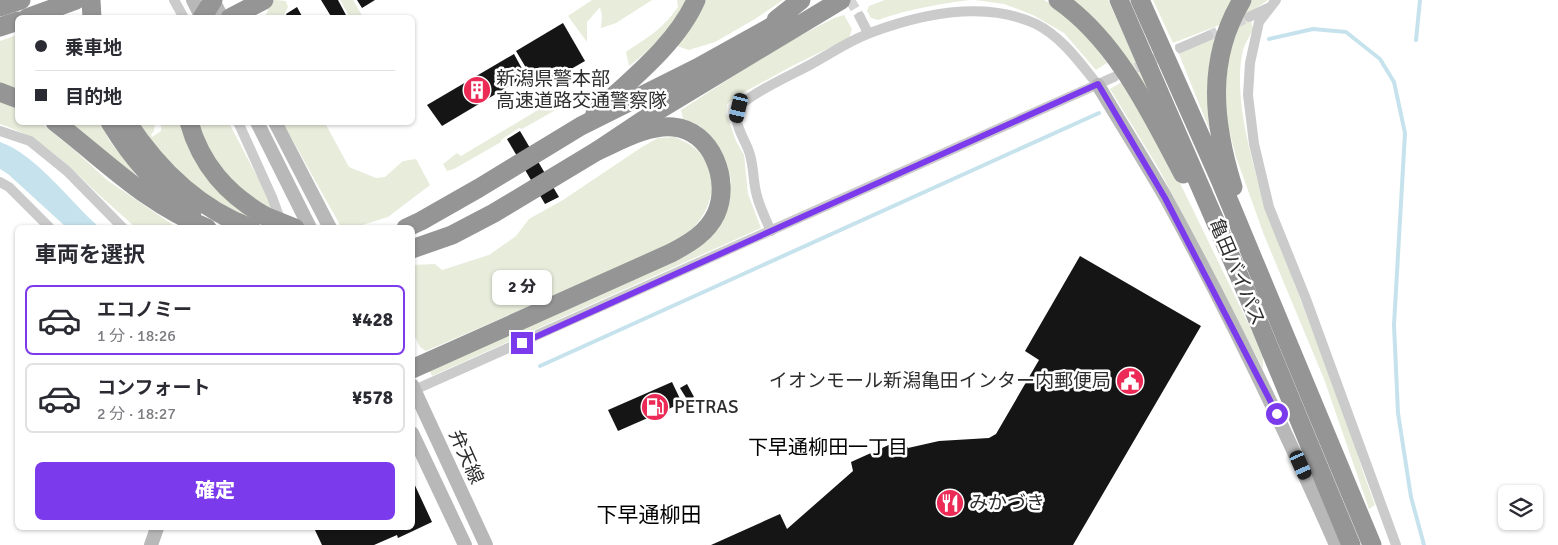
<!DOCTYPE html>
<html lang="ja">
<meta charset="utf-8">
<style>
:root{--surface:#fff;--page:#f7f7f7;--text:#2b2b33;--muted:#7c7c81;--line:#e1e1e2;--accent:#7c3aed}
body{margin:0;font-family:Signika,"Noto Sans JP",sans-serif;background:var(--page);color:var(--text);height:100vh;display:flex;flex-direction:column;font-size:19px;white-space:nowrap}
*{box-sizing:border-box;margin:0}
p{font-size:16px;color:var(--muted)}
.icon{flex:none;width:28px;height:28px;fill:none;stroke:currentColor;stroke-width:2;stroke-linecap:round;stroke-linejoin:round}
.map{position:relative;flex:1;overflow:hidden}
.drawer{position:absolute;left:15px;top:225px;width:400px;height:305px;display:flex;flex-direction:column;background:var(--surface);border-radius:8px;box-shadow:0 1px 4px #0004}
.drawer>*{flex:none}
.guide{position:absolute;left:15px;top:15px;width:400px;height:110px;border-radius:8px;box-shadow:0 1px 4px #0004;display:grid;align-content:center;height:110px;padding:0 20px;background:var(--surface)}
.tools{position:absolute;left:1498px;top:485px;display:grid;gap:10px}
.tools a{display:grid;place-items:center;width:45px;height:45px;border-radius:8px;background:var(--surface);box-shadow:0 1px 4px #0004;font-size:25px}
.end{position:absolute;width:22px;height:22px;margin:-11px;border:6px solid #7c3aed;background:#fff;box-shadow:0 0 0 2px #fff}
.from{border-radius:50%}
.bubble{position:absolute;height:35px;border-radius:8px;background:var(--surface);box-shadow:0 1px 4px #0004;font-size:16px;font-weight:800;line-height:35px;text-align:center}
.car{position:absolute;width:15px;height:30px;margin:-15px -8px;border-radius:6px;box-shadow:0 0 4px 1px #0007;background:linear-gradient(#222 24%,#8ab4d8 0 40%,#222 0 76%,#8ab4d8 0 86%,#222 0)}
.guide b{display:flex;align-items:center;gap:18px;height:48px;font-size:19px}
.guide b+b{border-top:1px solid var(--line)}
.guide i{width:12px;height:12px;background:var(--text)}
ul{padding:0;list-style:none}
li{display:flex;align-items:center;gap:15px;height:70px;margin:0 10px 8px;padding:0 10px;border:2px solid var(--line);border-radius:8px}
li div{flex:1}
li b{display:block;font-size:19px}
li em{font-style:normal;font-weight:800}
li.selected{border-color:var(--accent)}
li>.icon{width:45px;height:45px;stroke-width:1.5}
h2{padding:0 20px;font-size:22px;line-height:60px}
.button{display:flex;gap:10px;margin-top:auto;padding:10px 20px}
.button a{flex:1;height:58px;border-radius:8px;background:var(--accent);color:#fff;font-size:20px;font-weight:800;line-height:58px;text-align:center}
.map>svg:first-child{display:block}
</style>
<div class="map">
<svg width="1558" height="545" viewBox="0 0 1558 545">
<rect width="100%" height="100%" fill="#fff"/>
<g fill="#e7ecdb">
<path d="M275 0 286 1 288 7 283 17 265 18 269 7Z"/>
<path d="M340 0H353L363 17H348V14Z"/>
<path d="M592 0H652L616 23 601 28 602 16 600 7 587 22V42L568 16Z"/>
<path d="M677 0H686C669 31 657 45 629 66L626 52C649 36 661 31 678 7Z"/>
<path d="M706 0H783L755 19 715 42 689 50 677 46 695 22Z"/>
<path d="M885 0H970C939 4 908 9 878 20L871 18 867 11 869 6Z"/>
<path d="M975 0H1044L1058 8 1089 38 1107 63 1096 70 1064 33 1033 15 1004 4Z"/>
<path d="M1070 0H1108L1153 99Z"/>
<path d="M1153 0H1234L1222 24 1173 43Z"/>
<path d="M1252 0H1268L1249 13 1253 29C1250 36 1245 43 1243 50 1232 97 1253 164 1266 210L1353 436 1362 469 1375 505 1369 509 1324 379 1264 235 1236 157 1228 126 1224 96 1223 75 1239 18Z"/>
<path d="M844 15 852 29 849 38 792 66 739 95 727 104 726 113 736 141 744 155 748 194 761 228 432 376 429 369 693 251 727 200 731 181 726 161 714 142 700 126 683 119 681 110 782 45 834 18Z"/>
<path d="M1222 32 1215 130 1210 131 1179 54Z"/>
<path d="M17 35V91L0 84V41Z"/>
<path d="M1122 82 1162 146 1263 354V369L1159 169 1110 89Z"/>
<path d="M563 95 568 103 522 129 519 128 501 140V142L454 169 447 171 443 164 457 153 461 156Z"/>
<path d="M0 101 17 109 18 122 41 123 72 148 107 180 176 227H135C122 215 108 203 95 191 66 163 39 136 0 124Z"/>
<path d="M68 123H101L109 140 135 173 133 180Z"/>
<path d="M136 123H155L154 131 151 135 152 137 161 131V123H179L190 150 211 183 251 220 200 191 158 150Z"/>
<path d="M197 123H229L260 182 274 213 250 200 219 168 205 143Z"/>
<path d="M283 123H325L349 167 376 178 385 177 403 161 416 159 430 185 388 217 359 226 340 225Z"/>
<path d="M675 137C680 140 687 142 692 146 721 168 716 206 691 230 684 237 674 242 666 247L426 351 420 347 413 333 412 265 435 264 442 270 489 255 516 236 529 219 563 200 642 147 658 138Z"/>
</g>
<path fill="#c6e3ed" d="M0 142C37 155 70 202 99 227H66L8 174 0 169Z"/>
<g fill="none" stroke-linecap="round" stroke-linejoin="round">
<g stroke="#c6e3ed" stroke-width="4">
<path d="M1269 39 1313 29 1346 32 1380 59 1394 82 1405 133 1394 325 1398 413 1411 497 1424 545"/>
<path d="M1416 40 1420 0"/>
<path d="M540 366 1099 113"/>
</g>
</g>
<g fill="#151515">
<path d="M321 0H338L347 17 332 18Z"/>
<path d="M357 0H375L362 8Z"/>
<path d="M297 7 303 18H288L286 14Z"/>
<path d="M563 23 585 61 538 88 516 51Z"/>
<path d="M514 54 526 76 442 126 427 105Z"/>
<path d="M520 131 559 197 545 204 507 139Z"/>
<path d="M1080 256 1201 326 1073 545H711L780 514 787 529 853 471 851 462 902 439 908 448 939 441 989 438 996 434 1039 360 1025 351Z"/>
<path d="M672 382 682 403 618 431 608 410Z"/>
<path d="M687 384 694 397 688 401 680 388Z"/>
<path d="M412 479 432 522 398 538 397 535 374 545H322L314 528H412Z"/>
</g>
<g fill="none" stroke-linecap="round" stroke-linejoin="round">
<g stroke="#d5d5d5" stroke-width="10" stroke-dasharray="10 5" stroke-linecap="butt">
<path d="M850 0 860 17"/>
<path d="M1208 36 1249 17"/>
<path d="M1122 74 1180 48"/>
</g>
<g stroke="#cbcbcb" stroke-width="10">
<path d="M174 0 184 18"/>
<path d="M1276 0 1259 22 1250 63 1248 95 1254 144 1269 207 1306 299 1396 545"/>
<path d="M860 17 868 33"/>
<path d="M1249 17 1268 8"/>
<path d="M1180 48 1208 36"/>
<path d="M238 122 272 197 281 222"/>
<path d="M0 131 30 141 67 171 123 228"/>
<path d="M0 182 9 187 50 228"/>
<path d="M771 231C766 220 760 208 757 196 753 183 754 168 750 155 747 141 731 124 739 108 745 96 793 74 806 67 827 56 848 41 870 33 921 14 984 0 1036 24 1062 37 1080 63 1098 85"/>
<path d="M412 391 1114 77"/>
</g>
<g stroke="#b8b8b8" stroke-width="14">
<path d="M193 0 202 18"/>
<path d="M213 0 222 18"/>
<path d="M1098 85C1120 122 1144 160 1166 198 1228 311 1284 427 1336 545"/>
<path d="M257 122 310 228"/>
<path d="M275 122 330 228"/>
<path d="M412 385 486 545"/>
<path d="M412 433 465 545"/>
<path d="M151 545 157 528"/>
</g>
<g stroke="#959595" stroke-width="19">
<path d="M91 0 92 18"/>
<path d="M1058 0C1117 41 1150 112 1183 174"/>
<path d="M1119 0 1247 294 1351 545"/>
<path d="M1140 0 1221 182 1372 545"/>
<path d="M0 7 21 0"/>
<path d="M27 18 76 0"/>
<path d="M230 18 264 0"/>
<path d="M776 20 801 0"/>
<path d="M0 27 18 21"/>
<path d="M0 92 18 99"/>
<path d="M595 113C629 81 677 44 696 0"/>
<path d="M55 122C107 162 145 203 207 228"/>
<path d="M110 122C131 157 159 189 192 212"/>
<path d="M127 122C158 169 197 208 251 228"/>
<path d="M189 122C201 165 227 194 265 216"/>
<path d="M1233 187C1213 122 1206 60 1242 0"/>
<path d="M406 228 421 221 479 188 581 126 697 68 789 17"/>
<path d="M412 249 452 235 494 213 597 151 657 111 841 0"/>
<path d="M412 369 671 253C690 243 707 233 716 214 731 181 712 130 673 127 647 125 620 141 597 151"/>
</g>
<g stroke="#959595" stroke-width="19">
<path d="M202 18 213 0"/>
<path d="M265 216 295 228"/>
</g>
</g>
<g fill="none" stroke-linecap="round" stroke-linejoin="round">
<path stroke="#7c3aed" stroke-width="6" d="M522 343 1098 84 1165 198 1277 414"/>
</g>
<defs>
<symbol id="building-disc" viewBox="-11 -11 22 22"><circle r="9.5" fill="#eb2a55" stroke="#fff"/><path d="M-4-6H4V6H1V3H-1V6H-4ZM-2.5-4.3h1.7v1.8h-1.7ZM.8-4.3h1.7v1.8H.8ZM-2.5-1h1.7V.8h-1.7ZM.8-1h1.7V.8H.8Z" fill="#fff"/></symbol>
<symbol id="civic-disc" viewBox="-11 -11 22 22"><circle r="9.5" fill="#eb2a55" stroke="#fff"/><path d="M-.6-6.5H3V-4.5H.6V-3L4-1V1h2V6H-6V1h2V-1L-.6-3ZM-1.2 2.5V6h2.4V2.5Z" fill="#fff"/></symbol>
<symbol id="fuel-disc" viewBox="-11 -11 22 22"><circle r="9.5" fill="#eb2a55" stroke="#fff"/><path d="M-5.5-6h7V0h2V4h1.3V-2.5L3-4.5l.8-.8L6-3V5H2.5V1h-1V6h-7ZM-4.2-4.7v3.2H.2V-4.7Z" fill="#fff"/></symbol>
<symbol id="restaurant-disc" viewBox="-11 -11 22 22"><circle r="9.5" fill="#eb2a55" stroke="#fff"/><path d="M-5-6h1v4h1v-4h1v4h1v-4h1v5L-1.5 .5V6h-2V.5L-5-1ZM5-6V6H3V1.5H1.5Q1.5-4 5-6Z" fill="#fff"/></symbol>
</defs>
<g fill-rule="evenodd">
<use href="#building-disc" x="461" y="74" width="32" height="32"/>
<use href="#civic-disc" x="1114" y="365" width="32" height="32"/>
<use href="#fuel-disc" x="639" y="391" width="32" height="32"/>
<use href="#restaurant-disc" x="934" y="487" width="32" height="32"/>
</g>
<g text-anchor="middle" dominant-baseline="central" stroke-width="5" stroke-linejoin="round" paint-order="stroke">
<g font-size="19" fill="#2e2e2e" stroke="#fff" text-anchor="start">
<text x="496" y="79">新潟県警本部<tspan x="496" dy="22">高速道路交通警察隊</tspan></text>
<text x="1111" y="381" text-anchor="end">イオンモール新潟亀田インター内郵便局</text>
<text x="674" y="407">PETRAS</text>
<text x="969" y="503">みかづき</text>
</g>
<g font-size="19" fill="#2e2e2e" stroke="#fff">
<text transform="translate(1237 272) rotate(67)">亀田バイパス</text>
<text transform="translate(466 457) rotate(66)">弁天線</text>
</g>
<g font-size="20" fill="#000" stroke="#fff">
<text x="828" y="447">下早通柳田一丁目</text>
</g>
<g font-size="21" fill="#000" stroke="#fff">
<text x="649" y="515">下早通柳田</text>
</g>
</g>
</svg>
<div class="tools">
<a><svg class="icon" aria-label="layers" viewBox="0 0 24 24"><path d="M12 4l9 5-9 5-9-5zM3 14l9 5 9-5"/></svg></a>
</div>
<i class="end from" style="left:1277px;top:414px"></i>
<i class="end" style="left:522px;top:343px"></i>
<div class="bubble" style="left:492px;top:270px;width:60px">2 分</div>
<i class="car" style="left:739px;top:108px;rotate:193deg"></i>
<i class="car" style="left:1301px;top:465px;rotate:156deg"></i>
<div class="guide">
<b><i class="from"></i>乗車地</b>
<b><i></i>目的地</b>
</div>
<section class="drawer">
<h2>車両を選択</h2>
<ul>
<li class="selected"><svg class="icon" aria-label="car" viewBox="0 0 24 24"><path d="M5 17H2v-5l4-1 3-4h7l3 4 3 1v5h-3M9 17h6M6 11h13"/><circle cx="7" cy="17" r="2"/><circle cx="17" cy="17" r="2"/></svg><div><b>エコノミー</b><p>1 分 · 18:26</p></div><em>¥428</em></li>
<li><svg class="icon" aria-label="car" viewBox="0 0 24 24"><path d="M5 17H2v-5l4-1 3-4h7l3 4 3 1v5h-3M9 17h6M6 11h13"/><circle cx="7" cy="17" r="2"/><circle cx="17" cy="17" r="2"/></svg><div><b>コンフォート</b><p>2 分 · 18:27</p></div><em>¥578</em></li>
</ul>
<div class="button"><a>確定</a></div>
</section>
</div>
